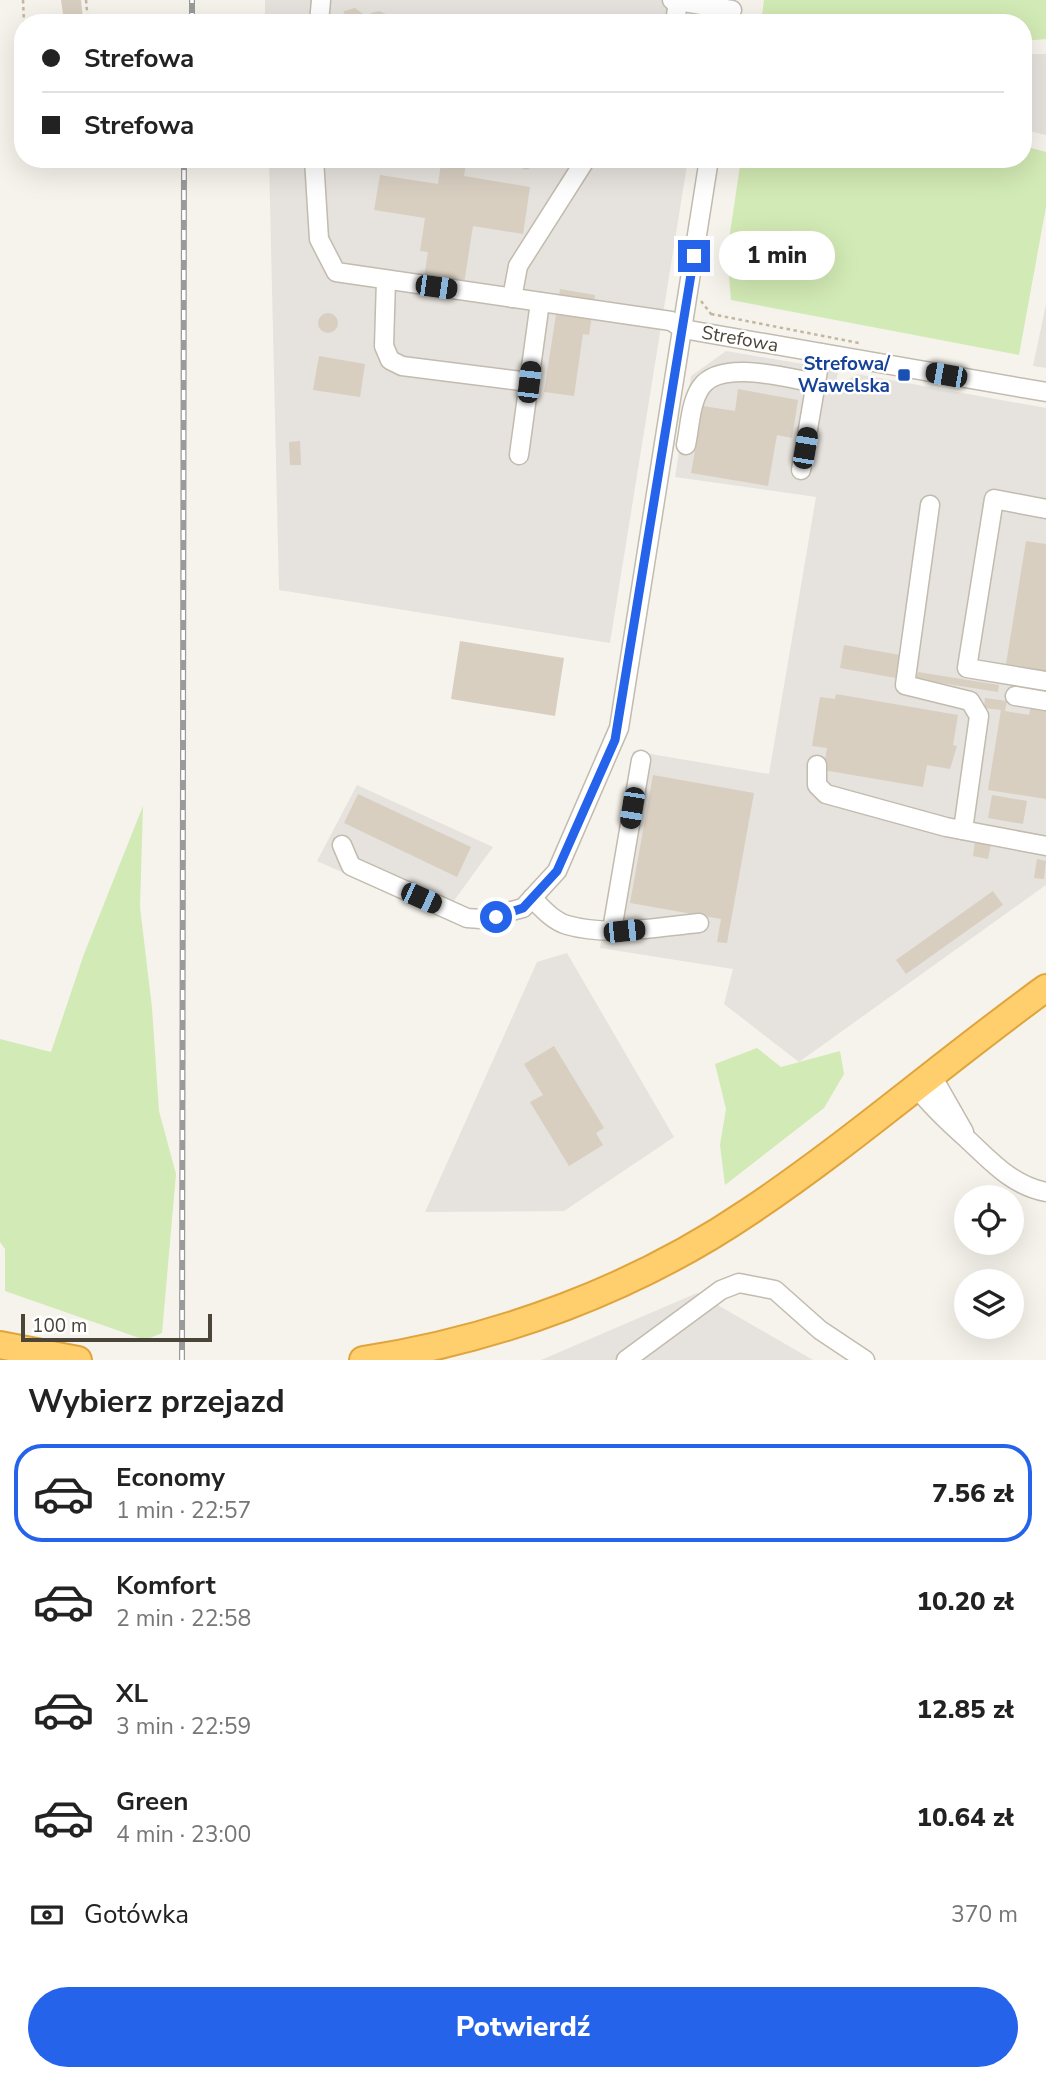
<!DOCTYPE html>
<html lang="pl">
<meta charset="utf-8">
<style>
:root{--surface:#fff;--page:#f2f2f2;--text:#222;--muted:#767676;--line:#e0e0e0;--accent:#2563eb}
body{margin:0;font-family:"Nunito Sans",sans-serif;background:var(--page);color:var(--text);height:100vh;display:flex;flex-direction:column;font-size:26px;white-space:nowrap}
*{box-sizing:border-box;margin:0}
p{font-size:23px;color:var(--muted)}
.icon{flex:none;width:38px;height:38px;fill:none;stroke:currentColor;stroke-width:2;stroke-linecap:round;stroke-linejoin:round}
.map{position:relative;height:1360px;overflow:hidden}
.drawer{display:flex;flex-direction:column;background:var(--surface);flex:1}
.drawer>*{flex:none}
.top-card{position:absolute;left:14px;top:14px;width:1018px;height:154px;border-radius:28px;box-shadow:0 7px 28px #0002;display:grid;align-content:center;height:154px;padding:0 28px;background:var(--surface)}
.fabs{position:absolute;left:954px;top:1185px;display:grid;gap:14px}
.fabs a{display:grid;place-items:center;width:70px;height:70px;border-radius:50%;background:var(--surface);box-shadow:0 7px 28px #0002;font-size:35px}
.scale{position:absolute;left:21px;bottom:18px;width:191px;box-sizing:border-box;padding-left:7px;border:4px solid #4b4439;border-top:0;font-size:19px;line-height:24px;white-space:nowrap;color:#4b4439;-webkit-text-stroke:5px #fff;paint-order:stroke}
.end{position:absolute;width:32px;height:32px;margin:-16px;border:9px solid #2563eb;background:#fff;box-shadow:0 0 0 4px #fff}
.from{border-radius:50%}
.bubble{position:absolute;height:49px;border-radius:24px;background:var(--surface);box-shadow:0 7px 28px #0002;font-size:23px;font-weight:800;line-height:49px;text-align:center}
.car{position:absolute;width:21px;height:42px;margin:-21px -10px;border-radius:9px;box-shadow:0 0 5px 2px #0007;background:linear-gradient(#222 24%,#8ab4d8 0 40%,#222 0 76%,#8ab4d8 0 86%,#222 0)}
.top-card b{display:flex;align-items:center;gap:24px;height:66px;font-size:26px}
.top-card b+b{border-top:2px solid var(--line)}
.top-card i{width:18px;height:18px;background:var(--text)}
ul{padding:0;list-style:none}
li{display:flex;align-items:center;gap:21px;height:98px;margin:0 14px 10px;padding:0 14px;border:4px solid transparent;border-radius:28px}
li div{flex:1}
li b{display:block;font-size:26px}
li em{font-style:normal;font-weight:800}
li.current{border-color:var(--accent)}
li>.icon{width:63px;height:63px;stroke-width:1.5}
h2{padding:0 28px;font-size:32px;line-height:84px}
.pay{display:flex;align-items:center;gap:18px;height:77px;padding:0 28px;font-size:26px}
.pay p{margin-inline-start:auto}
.primary-button{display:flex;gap:14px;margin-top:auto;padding:14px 28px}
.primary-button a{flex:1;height:80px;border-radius:42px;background:var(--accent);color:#fff;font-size:28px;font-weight:800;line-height:80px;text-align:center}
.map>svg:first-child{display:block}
</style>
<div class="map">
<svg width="1046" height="1360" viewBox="0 0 1046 1360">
<rect width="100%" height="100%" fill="#f6f3ec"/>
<g fill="#e6e2dd">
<path d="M265 0H714L710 23H265Z"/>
<path d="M1024 54H1046V135L1024 130Z"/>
<path d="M269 159H688L610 643 279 590Z"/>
<path d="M1046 304V368L1033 366Z"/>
<path d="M726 351 838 370 836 387 857 374 1046 408V885L799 1062 724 1004 733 969 600 948 633 751 769 774 816 497 675 477 691 376Z"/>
<path d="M357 785 493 847 442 917 317 861Z"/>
<path d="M567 953 674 1137 564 1211 425 1212 537 962Z"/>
<path d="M697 1293 813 1360H541Z"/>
</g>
<g fill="#d2eab5">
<path d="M764 0H1046V39L1024 41V23H761Z"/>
<path d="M1024 146 1046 152V207L1019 355 731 300 727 253 741 159H1024Z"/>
<path d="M143 806 140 907 152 1008 159 1111 176 1174 162 1333 145 1340 5 1291V1249L0 1242V1039L51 1052 84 954Z"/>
<path d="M757 1048 781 1067 840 1051 844 1074 824 1108 725 1185 720 1145 726 1109 715 1064Z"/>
</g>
<g fill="#d8cfc1">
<path d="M61 0H81L83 19 64 21Z"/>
<path d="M355 8 363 14V23H342L344 11Z"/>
<path d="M379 11 386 14 390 23H366L371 13Z"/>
<path d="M406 16 415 23H393L399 17Z"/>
<circle cx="512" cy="163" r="5"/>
<circle cx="526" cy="164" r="5.5"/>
<path d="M421 159H476L475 164 466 163 464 176 530 187 523 234 473 226 464 284 424 277 428 252 420 251 425 218 374 210 380 175 438 184 441 164Z"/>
<path d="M560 289 595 295 589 335 583 334 574 396 544 392Z"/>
<circle cx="328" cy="323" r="10"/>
<path d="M319 356 365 364 360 397 313 390Z"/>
<path d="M738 389 798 400 792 438 777 435 768 486 691 473 703 406 735 411Z"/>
<path d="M300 441 301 465H290L289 442Z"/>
<path d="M1026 541 1046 544V671L1006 664Z"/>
<path d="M460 641 564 658 555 716 451 699Z"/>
<path d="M844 645 900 655 896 678 840 668Z"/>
<path d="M918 672 999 685 998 692 916 679Z"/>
<path d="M836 694 958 715 953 745 957 746 950 769 927 765 923 787 823 770 827 748 812 746 820 697 835 699Z"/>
<path d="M985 698 1007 701 1005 711 1029 715 1031 705 1046 707V799L988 790 1001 710 984 708Z"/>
<path d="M653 775 754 793 727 943 717 942 721 919 630 903Z"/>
<path d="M358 794 471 847 457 877 344 823Z"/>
<path d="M992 795 1027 801 1023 824 988 818Z"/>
<path d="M975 841 991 844 988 859 973 856Z"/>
<path d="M1037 859 1046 861 1044 879 1034 878Z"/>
<path d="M993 891 1003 905 906 974 896 960Z"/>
<path d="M554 1046 604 1128 596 1133 603 1145 569 1166 530 1102 543 1095 524 1064Z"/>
</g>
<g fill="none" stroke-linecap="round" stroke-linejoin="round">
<defs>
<g id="minor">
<path d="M672 0 732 10"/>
<path d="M319 23 321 0"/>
<path d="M675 23 678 1"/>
<path d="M314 159 319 239 336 272 671 321 683 329 1046 392"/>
<path d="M386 280 384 346 390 360 402 366 529 382"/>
<path d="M512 298 518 266 586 159"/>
<path d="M686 445C690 427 690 403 701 387 721 359 787 378 816 383"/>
<path d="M519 455 540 302"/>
<path d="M801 470 821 353"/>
<path d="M930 505 905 685 970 701 979 716 963 830"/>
<path d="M1046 509 994 499 967 668 1046 681"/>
<path d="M1015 696 1046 701"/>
<path d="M817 765V785L826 794 946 827 1046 846"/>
<path d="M342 845 351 866 467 918 481 919 523 908 557 871 619 728 709 159"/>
<path d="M532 898C542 908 553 921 567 925 609 937 657 927 699 923"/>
<path d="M612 930 641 760"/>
<path d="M932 1076 964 1132"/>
<path d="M917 1088C932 1107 948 1122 966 1138 991 1161 1011 1185 1046 1192"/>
<path d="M626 1360 721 1290 739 1283 775 1290 820 1330 865 1360"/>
</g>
<g id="highway">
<path d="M0 1345 78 1360"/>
<path d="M363 1360C500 1339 635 1289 750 1211 853 1142 946 1060 1046 988"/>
</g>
</defs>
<use href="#minor" stroke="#c2bbae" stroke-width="21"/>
<use href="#highway" stroke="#e0a43c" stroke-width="30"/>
<g stroke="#c4b79f" stroke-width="2.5" stroke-dasharray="3.5 3.5" stroke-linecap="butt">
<path d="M23 0 24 23"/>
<path d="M86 0 88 23"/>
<path d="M701 301 711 314 710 318"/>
<path d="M711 314 859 343"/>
</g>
<use href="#minor" stroke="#fff" stroke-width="18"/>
<use href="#highway" stroke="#ffcf6e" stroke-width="26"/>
<defs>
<g id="rail">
<path d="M192 23V0"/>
<path d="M182 1360 184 159"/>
</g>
</defs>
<use href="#rail" stroke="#9a9a9a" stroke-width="6"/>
<use href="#rail" stroke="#fff" stroke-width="3.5" stroke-dasharray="10" stroke-linecap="butt"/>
</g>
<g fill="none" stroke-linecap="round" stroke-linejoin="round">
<path stroke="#2563eb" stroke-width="9" d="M496 917 523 908 557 871 615 740 694 256"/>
</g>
<rect fill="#1a4fb4" stroke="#fff" stroke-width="2.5" x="897" y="368" width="14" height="14" rx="3.5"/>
<g text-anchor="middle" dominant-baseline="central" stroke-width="5" stroke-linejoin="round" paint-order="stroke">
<g font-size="19" fill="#4b4439" stroke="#fff">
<text transform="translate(740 339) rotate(10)">Strefowa</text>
</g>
<g font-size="19" font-weight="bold" fill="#164399" stroke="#fff" text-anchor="end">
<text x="890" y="364">Strefowa/<tspan x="890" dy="22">Wawelska</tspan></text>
</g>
</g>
</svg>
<div class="fabs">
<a><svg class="icon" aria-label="locate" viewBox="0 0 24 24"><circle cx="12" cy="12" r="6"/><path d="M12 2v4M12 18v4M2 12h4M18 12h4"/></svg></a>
<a><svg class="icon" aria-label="layers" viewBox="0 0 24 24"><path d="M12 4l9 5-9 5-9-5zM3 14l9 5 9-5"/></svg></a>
</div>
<div class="scale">100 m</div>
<i class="end from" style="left:496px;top:917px"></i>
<i class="end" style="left:694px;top:256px"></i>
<div class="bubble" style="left:719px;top:231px;width:116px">1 min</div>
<i class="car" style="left:436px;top:287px;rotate:98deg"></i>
<i class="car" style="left:946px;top:375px;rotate:280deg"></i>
<i class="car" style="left:529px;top:382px;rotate:7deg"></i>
<i class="car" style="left:805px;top:448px;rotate:10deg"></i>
<i class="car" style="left:632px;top:808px;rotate:189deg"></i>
<i class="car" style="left:421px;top:898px;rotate:114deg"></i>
<i class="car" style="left:624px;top:931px;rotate:84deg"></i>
<div class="top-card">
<b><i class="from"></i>Strefowa</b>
<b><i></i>Strefowa</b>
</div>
</div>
<section class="drawer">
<h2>Wybierz przejazd</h2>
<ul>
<li class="current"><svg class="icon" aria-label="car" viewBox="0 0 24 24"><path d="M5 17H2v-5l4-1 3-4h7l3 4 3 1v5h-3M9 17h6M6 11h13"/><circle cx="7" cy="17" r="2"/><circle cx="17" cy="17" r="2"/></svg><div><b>Economy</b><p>1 min · 22:57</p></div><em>7.56 zł</em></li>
<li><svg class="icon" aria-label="car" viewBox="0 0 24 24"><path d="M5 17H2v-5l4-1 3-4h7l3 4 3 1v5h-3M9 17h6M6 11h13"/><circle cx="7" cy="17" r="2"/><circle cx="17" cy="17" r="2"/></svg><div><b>Komfort</b><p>2 min · 22:58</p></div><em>10.20 zł</em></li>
<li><svg class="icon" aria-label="car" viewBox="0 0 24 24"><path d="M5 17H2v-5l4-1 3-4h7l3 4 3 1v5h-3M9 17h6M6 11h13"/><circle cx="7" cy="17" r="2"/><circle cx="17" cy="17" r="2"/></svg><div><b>XL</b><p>3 min · 22:59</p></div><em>12.85 zł</em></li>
<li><svg class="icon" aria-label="car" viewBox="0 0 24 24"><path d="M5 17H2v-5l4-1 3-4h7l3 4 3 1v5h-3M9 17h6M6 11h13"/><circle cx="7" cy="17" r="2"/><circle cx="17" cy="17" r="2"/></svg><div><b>Green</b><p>4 min · 23:00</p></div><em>10.64 zł</em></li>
</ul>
<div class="pay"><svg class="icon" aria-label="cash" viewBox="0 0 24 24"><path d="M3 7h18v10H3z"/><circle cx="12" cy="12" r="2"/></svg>Gotówka<p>370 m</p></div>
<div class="primary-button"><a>Potwierdź</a></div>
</section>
